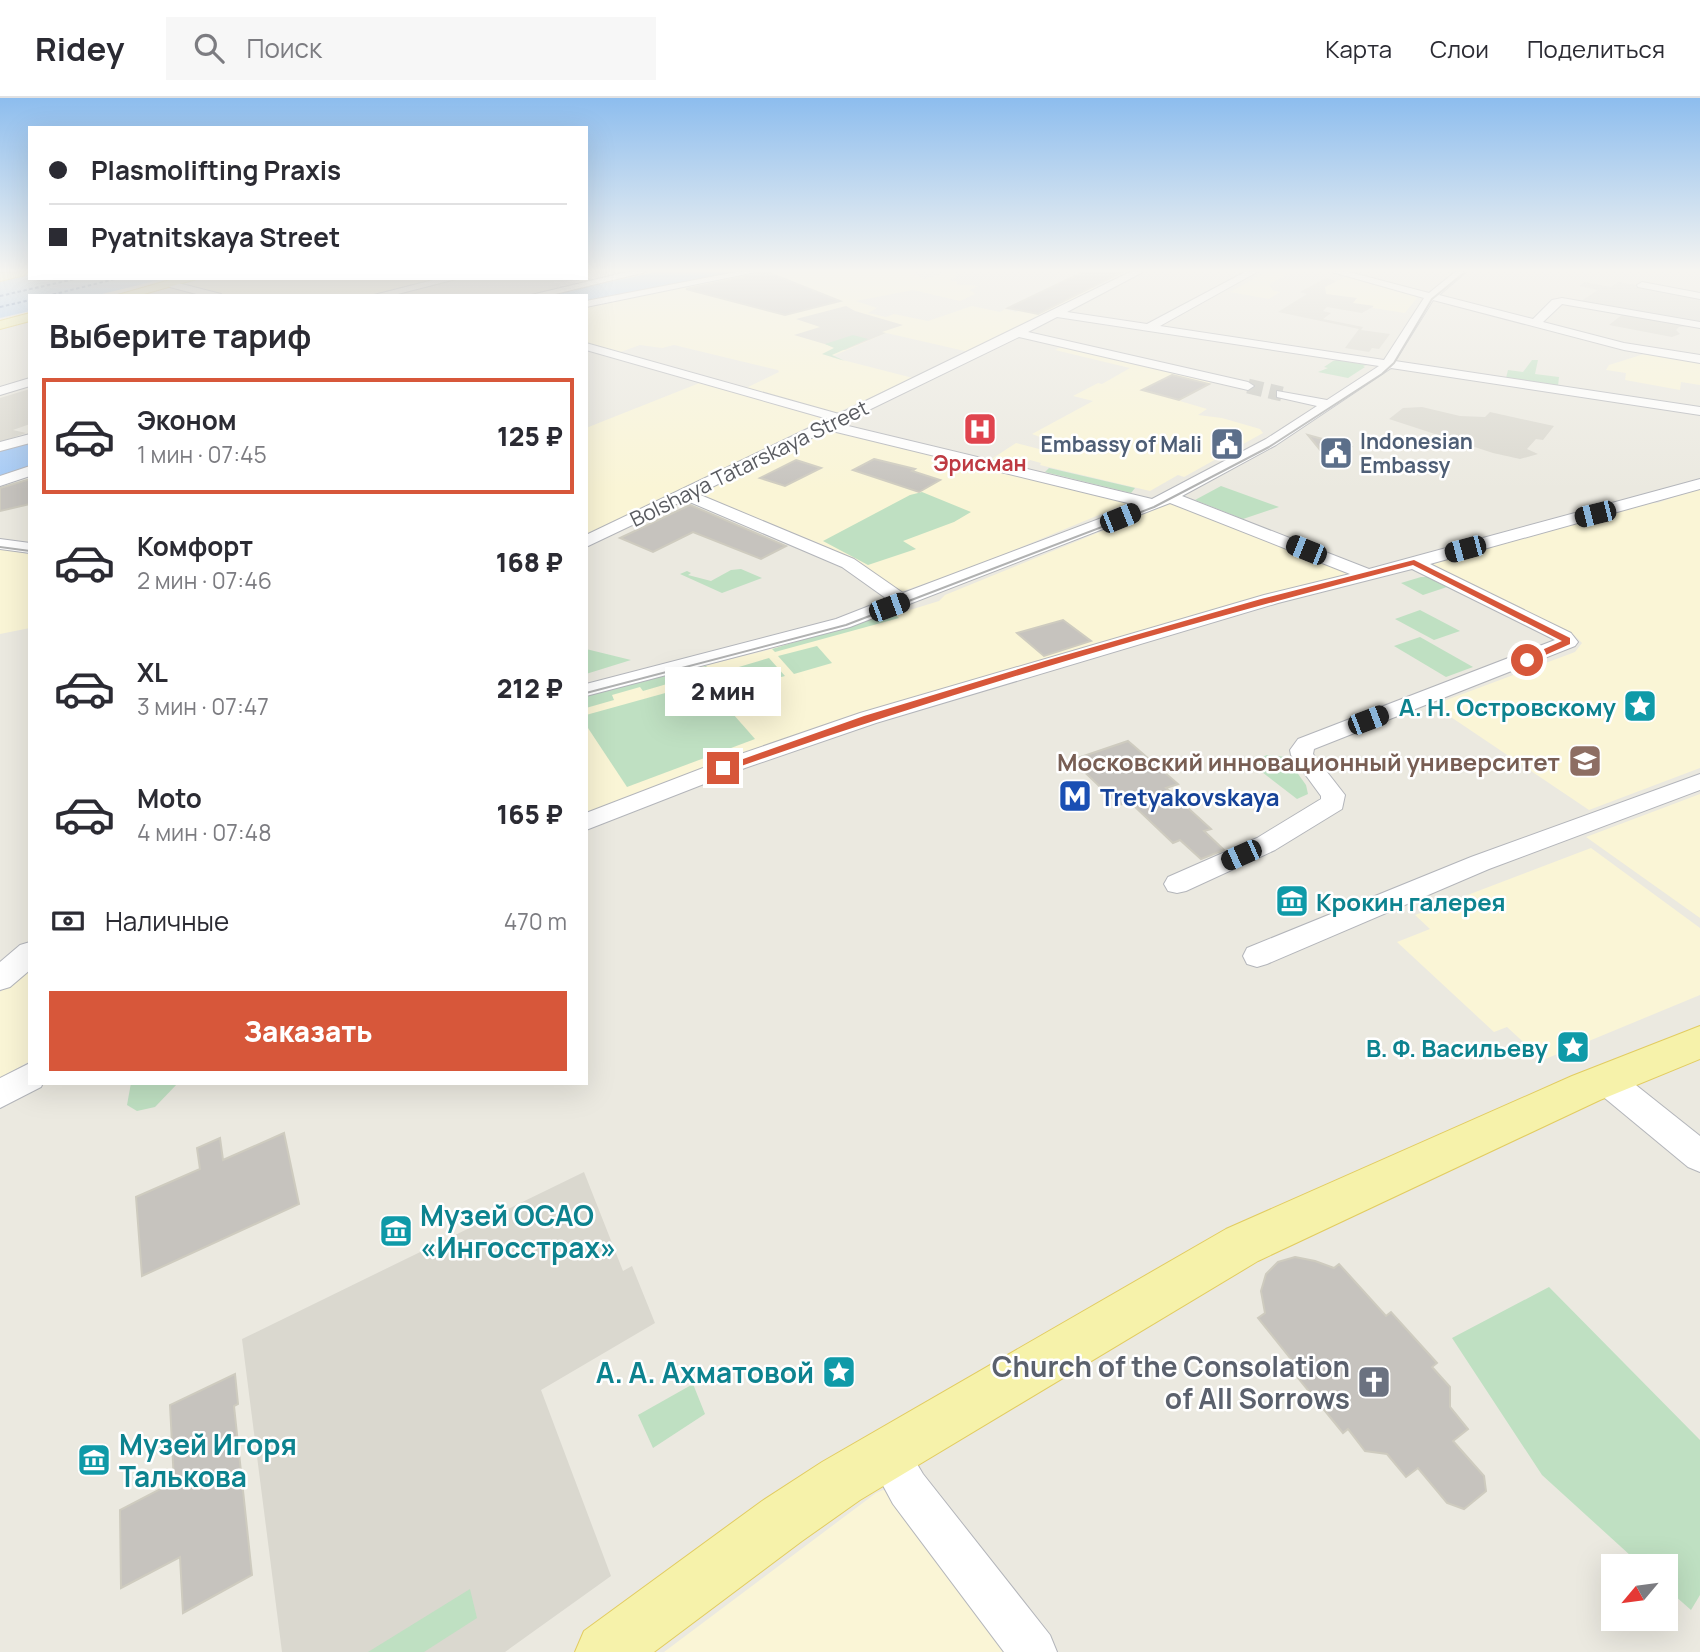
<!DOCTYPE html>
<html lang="ru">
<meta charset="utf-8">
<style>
:root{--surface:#fff;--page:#f7f7f7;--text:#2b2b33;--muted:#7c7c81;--line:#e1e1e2;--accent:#d7573a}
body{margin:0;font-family:Manrope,sans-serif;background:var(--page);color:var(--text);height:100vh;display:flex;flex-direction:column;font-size:26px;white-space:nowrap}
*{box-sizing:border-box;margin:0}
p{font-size:23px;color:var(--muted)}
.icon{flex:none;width:38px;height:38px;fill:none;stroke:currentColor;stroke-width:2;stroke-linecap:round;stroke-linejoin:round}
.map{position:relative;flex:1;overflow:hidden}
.sheet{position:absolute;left:28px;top:196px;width:560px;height:791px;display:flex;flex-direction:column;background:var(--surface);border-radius:0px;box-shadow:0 7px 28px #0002}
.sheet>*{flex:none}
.banner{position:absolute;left:28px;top:28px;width:560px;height:154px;border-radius:0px;box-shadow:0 7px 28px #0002;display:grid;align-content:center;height:154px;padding:0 21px;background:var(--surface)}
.needle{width:46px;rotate:241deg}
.tools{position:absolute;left:1601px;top:1456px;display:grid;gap:14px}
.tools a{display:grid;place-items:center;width:77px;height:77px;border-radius:0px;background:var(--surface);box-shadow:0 7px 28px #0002;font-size:35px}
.end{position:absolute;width:32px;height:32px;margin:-16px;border:9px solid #d7573a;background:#fff;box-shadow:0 0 0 4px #fff}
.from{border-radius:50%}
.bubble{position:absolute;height:49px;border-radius:0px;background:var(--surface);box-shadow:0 7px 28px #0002;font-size:23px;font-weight:800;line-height:49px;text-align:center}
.car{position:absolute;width:21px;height:42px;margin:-21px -10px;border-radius:9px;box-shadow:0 0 5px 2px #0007;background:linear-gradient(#222 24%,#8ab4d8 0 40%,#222 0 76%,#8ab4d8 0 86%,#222 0)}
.banner b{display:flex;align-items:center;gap:24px;height:66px;font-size:26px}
.banner b+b{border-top:2px solid var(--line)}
.banner i{width:18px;height:18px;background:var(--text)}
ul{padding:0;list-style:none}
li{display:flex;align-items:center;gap:21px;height:116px;margin:0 14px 10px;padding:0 7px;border:4px solid transparent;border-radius:0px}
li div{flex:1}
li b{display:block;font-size:26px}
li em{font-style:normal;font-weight:800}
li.selected{border-color:var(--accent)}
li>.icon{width:63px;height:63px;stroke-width:1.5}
h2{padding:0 21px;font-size:32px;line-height:84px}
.pay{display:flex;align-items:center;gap:18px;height:77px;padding:0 21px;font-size:26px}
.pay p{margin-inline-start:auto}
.button{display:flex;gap:14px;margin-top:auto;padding:14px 21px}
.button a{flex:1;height:80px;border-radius:0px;background:var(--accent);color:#fff;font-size:28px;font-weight:800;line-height:80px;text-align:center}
header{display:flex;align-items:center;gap:42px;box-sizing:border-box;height:98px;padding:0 35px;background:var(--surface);border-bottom:2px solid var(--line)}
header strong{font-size:33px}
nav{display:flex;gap:38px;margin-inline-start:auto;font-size:24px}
.search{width:490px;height:63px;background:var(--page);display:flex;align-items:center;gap:18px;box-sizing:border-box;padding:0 24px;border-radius:0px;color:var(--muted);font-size:26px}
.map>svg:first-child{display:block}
</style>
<header>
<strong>Ridey</strong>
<div class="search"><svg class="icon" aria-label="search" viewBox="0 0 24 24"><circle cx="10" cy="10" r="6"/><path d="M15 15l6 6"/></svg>Поиск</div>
<nav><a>Карта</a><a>Слои</a><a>Поделиться</a></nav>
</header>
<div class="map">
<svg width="1700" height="1554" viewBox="0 0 1700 1554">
<rect width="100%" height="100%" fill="#ebe9e0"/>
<g fill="#faf5d6">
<path d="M759 174H910L924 181 949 174 958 177 950 182 957 184 956 186 978 188 970 192 975 196 960 203 913 192 856 203 877 210 868 215 886 219 894 216 928 223 972 208 1000 214 1005 211 1016 214 1025 209 1014 207 1062 184 1098 191 969 254 882 234 886 235 831 259 913 280 836 315 744 291 779 274 778 272 674 247 662 250 640 247 618 255 586 245V208Z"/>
<path d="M1266 174H1291L1269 186 1272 192 1280 194 1269 201 1230 194Z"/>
<path d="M1347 179 1420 196 1405 215 1373 210V208L1352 205 1356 201 1326 196 1325 189 1328 186Z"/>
<path d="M205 180H448L367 198H227L184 187Z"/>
<path d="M1063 248 1213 283 1180 303 1207 311 1198 317 1222 320 1260 331 1263 335 1184 379 1178 377 1150 393 1040 367 1041 365 1030 362 1022 369 990 362 1016 345 1043 352 1053 344 1032 336 1093 303 1073 298 1098 285 1102 286 1130 270 1055 252Z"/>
<path d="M1644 256 1700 265V287L1681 284 1680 292 1625 282 1626 275 1606 272 1609 267Z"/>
<path d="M702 284 824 321 586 439V330Z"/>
<path d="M829 331 1127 404 1128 405 963 473 900 494 832 451 699 396Z"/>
<path d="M1700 390V670L1589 712 1433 607 1575 554 1582 545 1574 537 1430 465 1650 404 1657 405Z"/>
<path d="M1171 405 1350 475 1349 477 1051 559 967 585 586 717V597L764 553 893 514 897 516 939 503 945 497Z"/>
<path d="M0 451 30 456V530L0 536Z"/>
<path d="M1700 696V820L1586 739Z"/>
<path d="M1591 750 1700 830V897L1543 962 1507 929 1494 934 1397 844 1430 831 1415 817Z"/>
<path d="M30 869V963L0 980V894Z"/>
<path d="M883 1392 887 1393 1014 1554H664L876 1395Z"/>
</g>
<path fill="#dcdbd5" d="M1585 184 1610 189 1619 184 1700 199V225L1581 203 1598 192 1579 188Z"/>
<g fill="#dad8cf">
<path d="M1326 180 1337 183 1325 189 1326 196 1357 200 1353 205 1374 208 1362 215 1327 209 1323 213 1331 215 1323 221 1363 229 1361 232 1390 236 1379 251 1372 250 1369 254 1345 250 1359 231 1278 214 1307 196 1300 194Z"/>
<path d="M846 208 855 213 903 227 882 234 886 235 845 252 794 237 820 229 796 221Z"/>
<path d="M1623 216 1689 228 1679 229 1676 232 1680 236 1672 239 1609 227Z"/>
<path d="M30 291V326L13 332 26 335 0 344V300Z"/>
<path d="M1422 309 1460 318 1485 319 1490 314 1554 328 1543 342 1536 341 1527 351 1538 356 1520 361 1493 355 1389 321 1403 310Z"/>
<path d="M584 1074 623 1173 632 1168 655 1225 541 1292 611 1478 505 1554H282L242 1241Z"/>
</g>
<g fill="#bfe0c2">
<path d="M853 237 868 241 832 257 845 263 822 256 834 250 825 246Z"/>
<path d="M1532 262H1538L1535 276 1559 279 1558 288 1506 280 1508 272 1523 274Z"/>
<path d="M1333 263 1337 262 1367 267 1363 268 1365 269 1348 280 1318 274 1328 270 1324 269Z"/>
<path d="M1049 370 1135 390 1131 395 1045 374Z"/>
<path d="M1221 388 1279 409 1243 421 1195 402Z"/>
<path d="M922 394 971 414 954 424 903 443 916 451 868 467 823 443 910 397Z"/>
<path d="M741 471 762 480 722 495 680 476 687 473 691 475 688 477 711 483 731 472Z"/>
<path d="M1421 479H1427L1447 489 1423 497 1401 485Z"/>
<path d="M1420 512 1460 533 1434 542 1395 521Z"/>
<path d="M893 514 899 520 775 554 772 551Z"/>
<path d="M1420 539 1473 569 1446 579 1394 548Z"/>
<path d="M817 548 832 565 794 576 778 558Z"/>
<path d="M586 551 631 562 586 576Z"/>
<path d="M769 560 785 578 766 583 755 570 716 581 712 577Z"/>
<path d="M706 568 710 572 708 574 643 593 640 589 612 597 614 602 586 610V597Z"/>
<path d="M705 584 755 641 627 689 586 627V617Z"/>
<path d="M1267 657 1286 659 1306 687 1308 696 1297 701 1249 664Z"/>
<path d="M131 985H178L155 1009 137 1013 127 1007Z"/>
<path d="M1549 1189 1700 1342V1497L1691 1512 1666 1490V1468H1642L1542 1377 1452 1240Z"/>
<path d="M693 1286 705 1316 653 1350 638 1317Z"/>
<path d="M470 1491 477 1520 424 1554H368Z"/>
</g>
<g fill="#a5caf6">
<path d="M656 174H737L586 203V198H544Z"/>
<path d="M30 176V180H167L94 198H30V213L0 220V183Z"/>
<path d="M30 344V370L0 380V353Z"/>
</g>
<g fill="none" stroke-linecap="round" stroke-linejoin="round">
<g stroke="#4b74b6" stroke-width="2" stroke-dasharray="3.5 2.5" stroke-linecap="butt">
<path d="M0 198 79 180"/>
<path d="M47 198 119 180"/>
<path d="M0 209 30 202"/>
</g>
</g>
<g fill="#c6c3be" stroke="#cecbbf" stroke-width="2">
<path d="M767 174 840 203 785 217 686 191Z"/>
<path d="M1083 174H1122L1038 216 1008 210Z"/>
<path d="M1172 277 1209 286 1179 302 1142 292Z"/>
<path d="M1308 337 1351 349 1333 361 1326 359Z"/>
<path d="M874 361 915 371 912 373 940 382 919 394 853 372Z"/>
<path d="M796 362 821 370 785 388 760 380Z"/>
<path d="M30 381V406L0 413V390Z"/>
<path d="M690 407 786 448 761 461 693 434 653 454 620 440Z"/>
<path d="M1063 522 1091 543 1044 558 1017 535Z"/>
<path d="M753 573 778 603 741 614 718 583Z"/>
<path d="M1128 643 1178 686 1166 690 1211 731 1204 733 1224 752 1201 761 1180 742 1173 745 1130 704 1119 707 1072 662Z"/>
<path d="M284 1035 299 1106 142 1178 136 1099 200 1071 197 1050 220 1040 223 1062Z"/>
<path d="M1295 1159 1315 1163 1334 1170 1339 1166 1386 1218 1391 1214 1437 1265 1432 1269 1450 1289V1309L1468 1331 1453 1343 1484 1378 1486 1393 1464 1411 1447 1405 1418 1370 1406 1379 1387 1356 1365 1353 1348 1331 1343 1335 1298 1280 1303 1276 1258 1220 1265 1215 1261 1193 1266 1176 1278 1164Z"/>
<path d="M235 1276 238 1306 234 1308 252 1477 183 1515 180 1459 121 1490 120 1412 174 1384 170 1307Z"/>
</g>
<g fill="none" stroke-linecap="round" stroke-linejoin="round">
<path stroke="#c6c6c0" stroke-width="15" stroke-dasharray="15 7" stroke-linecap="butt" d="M1248 288 1282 296"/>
<defs>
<g id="minor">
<path d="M627 174H646L547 198H527Z"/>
<path d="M736 174H756L586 209V203Z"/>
<path d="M1130 174H1143L1067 214 1147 226 1245 174H1257L1160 228 1384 262 1424 200 1332 174H1349L1429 195 1455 174H1466L1439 197 1533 221 1552 202 1562 200 1700 224V230L1562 206 1543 224 1624 245 1700 257V265L1624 252 1433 202 1395 263 1700 309V317L1391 270 1276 347 1182 398 1369 471 1700 381V391L1430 466 1571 535 1578 544 1575 548 1314 651 1313 656 1345 697 1342 711 1275 752 1186 793 1177 795 1168 793 1164 786 1168 779 1257 740 1321 701V698L1291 657 1290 652 1298 641 1555 542 1412 471 1278 505 876 625 745 670 586 732V715L729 660 860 615 1264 497 1350 476 1170 405 850 529 586 598V586L836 521 887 501 842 469 685 402 586 449V437L828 321 586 252V245L839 316ZM1057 219 1379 268 1327 302 1277 293V299L1317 308 1266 341 1152 401 840 326 1019 239 1248 292 1254 288 1248 284 1028 234ZM828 332 1136 407 903 495 854 461 698 396Z"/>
<path d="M441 180H460L390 198H370Z"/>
<path d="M170 183 221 196 222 198H204L166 188V184Z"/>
<path d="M1642 184 1700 195V201L1638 189 1637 187Z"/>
<path d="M30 280V288L0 297V289Z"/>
<path d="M30 336V345L0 353V344Z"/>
<path d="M30 368V378L0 388V378Z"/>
<path d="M0 441 30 445V455L0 451Z"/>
<path d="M1700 676V692L1489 771 1267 866 1257 869 1247 866 1243 858 1247 850 1471 759Z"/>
<path d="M30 844V872L10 889 0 892V864L20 847Z"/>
<path d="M30 965V985H43L41 989 0 1010V980Z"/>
<path d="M1606 968 1617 972 1700 1038V1074L1688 1069 1595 992 1590 982 1595 972Z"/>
<path d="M887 1335 902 1341 923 1376 1050 1537 1057 1554H1004L893 1406 866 1356 872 1341Z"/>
</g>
<g id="major">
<path d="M27 174 25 177 0 183V175Z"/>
<path d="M177 180H200L137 198H114Z"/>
<path d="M30 215V223L0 231V223Z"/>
<path d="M1700 928V961L1600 1002 1258 1163 860 1402 802 1443 654 1554H575L584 1533 762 1403 822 1364 1226 1131 1572 978Z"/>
</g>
</defs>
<use href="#minor" stroke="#b3b5ba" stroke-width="2"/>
<use href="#major" stroke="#e2cc61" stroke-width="2"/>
<use href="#minor" fill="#fff" fill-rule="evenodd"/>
<use href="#major" fill="#f6f2aa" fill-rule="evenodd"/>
<g stroke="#b1b2b2" stroke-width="2">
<path d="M0 449 30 453"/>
<path d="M586 595 846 527 1154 409 1269 349 1382 276 1394 265 1432 201 1465 174"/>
</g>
</g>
<linearGradient id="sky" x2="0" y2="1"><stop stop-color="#8dbdee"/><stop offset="0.44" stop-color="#f6f5f1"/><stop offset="1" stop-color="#f6f5f1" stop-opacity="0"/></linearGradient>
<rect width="1700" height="392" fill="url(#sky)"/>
<path fill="#d7573a" d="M1414 462 1570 540V546L1530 564H1524V560L1562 543 1413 467C1181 527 952 593 727 673L718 670 864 618 1048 562 1261 501Z"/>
<defs>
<symbol id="hospital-square" viewBox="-11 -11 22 22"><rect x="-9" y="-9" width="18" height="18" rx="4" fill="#e0444e" stroke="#fff"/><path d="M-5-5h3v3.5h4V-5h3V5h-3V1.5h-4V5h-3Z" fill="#fff"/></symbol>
<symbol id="civic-square" viewBox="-11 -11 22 22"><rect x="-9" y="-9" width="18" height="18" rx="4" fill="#5c6f8a" stroke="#fff"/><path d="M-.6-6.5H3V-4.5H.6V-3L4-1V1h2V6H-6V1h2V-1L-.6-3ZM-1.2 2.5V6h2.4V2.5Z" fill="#fff"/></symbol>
<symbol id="sight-square" viewBox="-11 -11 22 22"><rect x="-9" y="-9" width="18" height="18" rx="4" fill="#0f9aa8" stroke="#fff"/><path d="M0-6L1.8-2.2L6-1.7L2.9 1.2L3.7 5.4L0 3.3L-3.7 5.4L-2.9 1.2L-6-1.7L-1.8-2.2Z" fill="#fff"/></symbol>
<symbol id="university-square" viewBox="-11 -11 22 22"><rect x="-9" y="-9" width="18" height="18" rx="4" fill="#8d6e63" stroke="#fff"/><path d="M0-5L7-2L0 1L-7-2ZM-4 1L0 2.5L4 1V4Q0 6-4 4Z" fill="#fff"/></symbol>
<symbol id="metro-square" viewBox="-11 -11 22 22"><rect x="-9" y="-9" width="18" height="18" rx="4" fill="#1a4fb4" stroke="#fff"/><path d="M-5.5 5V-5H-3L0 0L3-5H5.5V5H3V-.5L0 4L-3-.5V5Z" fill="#fff"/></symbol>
<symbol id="museum-square" viewBox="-11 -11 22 22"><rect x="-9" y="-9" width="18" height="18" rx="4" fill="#0f9aa8" stroke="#fff"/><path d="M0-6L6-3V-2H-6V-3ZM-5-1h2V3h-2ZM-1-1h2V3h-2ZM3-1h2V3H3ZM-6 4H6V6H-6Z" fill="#fff"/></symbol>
<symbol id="church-square" viewBox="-11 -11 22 22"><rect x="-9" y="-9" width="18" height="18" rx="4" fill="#6b7280" stroke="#fff"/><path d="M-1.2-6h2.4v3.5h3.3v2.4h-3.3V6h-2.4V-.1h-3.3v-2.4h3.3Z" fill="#fff"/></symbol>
</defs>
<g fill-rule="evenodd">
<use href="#hospital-square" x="961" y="312" width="38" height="38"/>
<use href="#civic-square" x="1208" y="327" width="38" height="38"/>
<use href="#civic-square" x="1317" y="336" width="38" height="38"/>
<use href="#sight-square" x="1621" y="589" width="38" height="38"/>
<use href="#university-square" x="1566" y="644" width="38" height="38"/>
<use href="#metro-square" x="1056" y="679" width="38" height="38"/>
<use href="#museum-square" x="1273" y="784" width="38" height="38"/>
<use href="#sight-square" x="1554" y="930" width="38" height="38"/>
<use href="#museum-square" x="377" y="1114" width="38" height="38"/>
<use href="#sight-square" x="820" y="1255" width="38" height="38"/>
<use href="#church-square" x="1355" y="1265" width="38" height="38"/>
<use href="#museum-square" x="75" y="1343" width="38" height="38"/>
</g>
<g text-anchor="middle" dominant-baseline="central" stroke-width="5" stroke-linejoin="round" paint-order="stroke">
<g font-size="21" font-weight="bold" fill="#4e5e75" stroke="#fff" text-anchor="start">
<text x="1360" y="343">Indonesian<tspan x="1360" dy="24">Embassy</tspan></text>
<text x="1202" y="346" text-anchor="end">Embassy of Mali</text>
</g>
<g font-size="21" fill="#595b60" stroke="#fff">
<text transform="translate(749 365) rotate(-26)">Bolshaya Tatarskaya Street</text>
</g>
<g font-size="21" font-weight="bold" fill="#be3a42" stroke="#fff">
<text x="980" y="365">Эрисман</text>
</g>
<g font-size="24" font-weight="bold" fill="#0d838f" stroke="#fff" text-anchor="end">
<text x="1616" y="608">А. Н. Островскому</text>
<text x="1316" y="803" text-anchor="start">Крокин галерея</text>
<text x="1548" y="949">В. Ф. Васильеву</text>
</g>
<g font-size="24" font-weight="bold" fill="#785e54" stroke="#fff" text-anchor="end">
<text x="1560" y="663">Московский инновационный университет</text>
</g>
<g font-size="24" font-weight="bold" fill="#164399" stroke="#fff" text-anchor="start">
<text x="1100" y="698">Tretyakovskaya</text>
</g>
<g font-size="28" font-weight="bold" fill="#0d838f" stroke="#fff" text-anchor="start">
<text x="420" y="1117">Музей ОСАО<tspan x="420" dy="32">«Ингосстрах»</tspan></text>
<text x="814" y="1274" text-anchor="end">А. А. Ахматовой</text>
<text x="119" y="1346">Музей Игоря<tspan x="119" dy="32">Талькова</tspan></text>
</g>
<g font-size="28" font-weight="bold" fill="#5b616d" stroke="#fff" text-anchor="end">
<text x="1350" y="1268">Church of the Consolation<tspan x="1350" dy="32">of All Sorrows</tspan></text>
</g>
</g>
</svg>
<div class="tools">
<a><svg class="needle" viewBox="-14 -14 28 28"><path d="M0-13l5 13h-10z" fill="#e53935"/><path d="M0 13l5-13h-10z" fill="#7c7c81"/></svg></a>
</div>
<i class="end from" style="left:1527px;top:562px"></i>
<i class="end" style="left:723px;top:670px"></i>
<div class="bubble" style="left:665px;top:569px;width:116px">2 мин</div>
<i class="car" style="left:1595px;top:416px;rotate:256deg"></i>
<i class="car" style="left:1120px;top:420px;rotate:68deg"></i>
<i class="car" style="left:1465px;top:451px;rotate:255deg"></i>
<i class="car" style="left:1306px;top:452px;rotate:292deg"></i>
<i class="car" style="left:889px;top:509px;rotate:70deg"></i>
<i class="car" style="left:1368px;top:622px;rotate:69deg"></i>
<i class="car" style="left:1241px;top:757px;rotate:246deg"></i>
<div class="banner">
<b><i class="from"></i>Plasmolifting Praxis</b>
<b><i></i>Pyatnitskaya Street</b>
</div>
<section class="sheet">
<h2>Выберите тариф</h2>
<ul>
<li class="selected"><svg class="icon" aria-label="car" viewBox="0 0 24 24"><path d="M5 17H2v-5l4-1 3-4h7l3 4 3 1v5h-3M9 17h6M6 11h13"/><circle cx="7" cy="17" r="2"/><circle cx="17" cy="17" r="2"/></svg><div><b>Эконом</b><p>1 мин · 07:45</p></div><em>125 ₽</em></li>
<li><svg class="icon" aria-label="car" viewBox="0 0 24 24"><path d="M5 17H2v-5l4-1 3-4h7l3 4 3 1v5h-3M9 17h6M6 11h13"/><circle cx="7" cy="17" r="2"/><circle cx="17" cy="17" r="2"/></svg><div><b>Комфорт</b><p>2 мин · 07:46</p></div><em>168 ₽</em></li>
<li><svg class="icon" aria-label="car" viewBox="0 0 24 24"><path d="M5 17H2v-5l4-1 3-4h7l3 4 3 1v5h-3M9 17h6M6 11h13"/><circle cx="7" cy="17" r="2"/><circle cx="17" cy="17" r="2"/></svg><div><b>XL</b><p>3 мин · 07:47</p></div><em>212 ₽</em></li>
<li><svg class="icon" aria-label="car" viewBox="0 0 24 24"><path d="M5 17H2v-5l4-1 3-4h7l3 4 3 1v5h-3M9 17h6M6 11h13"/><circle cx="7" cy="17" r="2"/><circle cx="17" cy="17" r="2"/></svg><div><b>Moto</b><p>4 мин · 07:48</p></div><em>165 ₽</em></li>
</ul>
<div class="pay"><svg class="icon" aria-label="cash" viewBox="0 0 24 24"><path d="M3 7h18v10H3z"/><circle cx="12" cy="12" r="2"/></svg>Наличные<p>470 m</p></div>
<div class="button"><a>Заказать</a></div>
</section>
</div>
